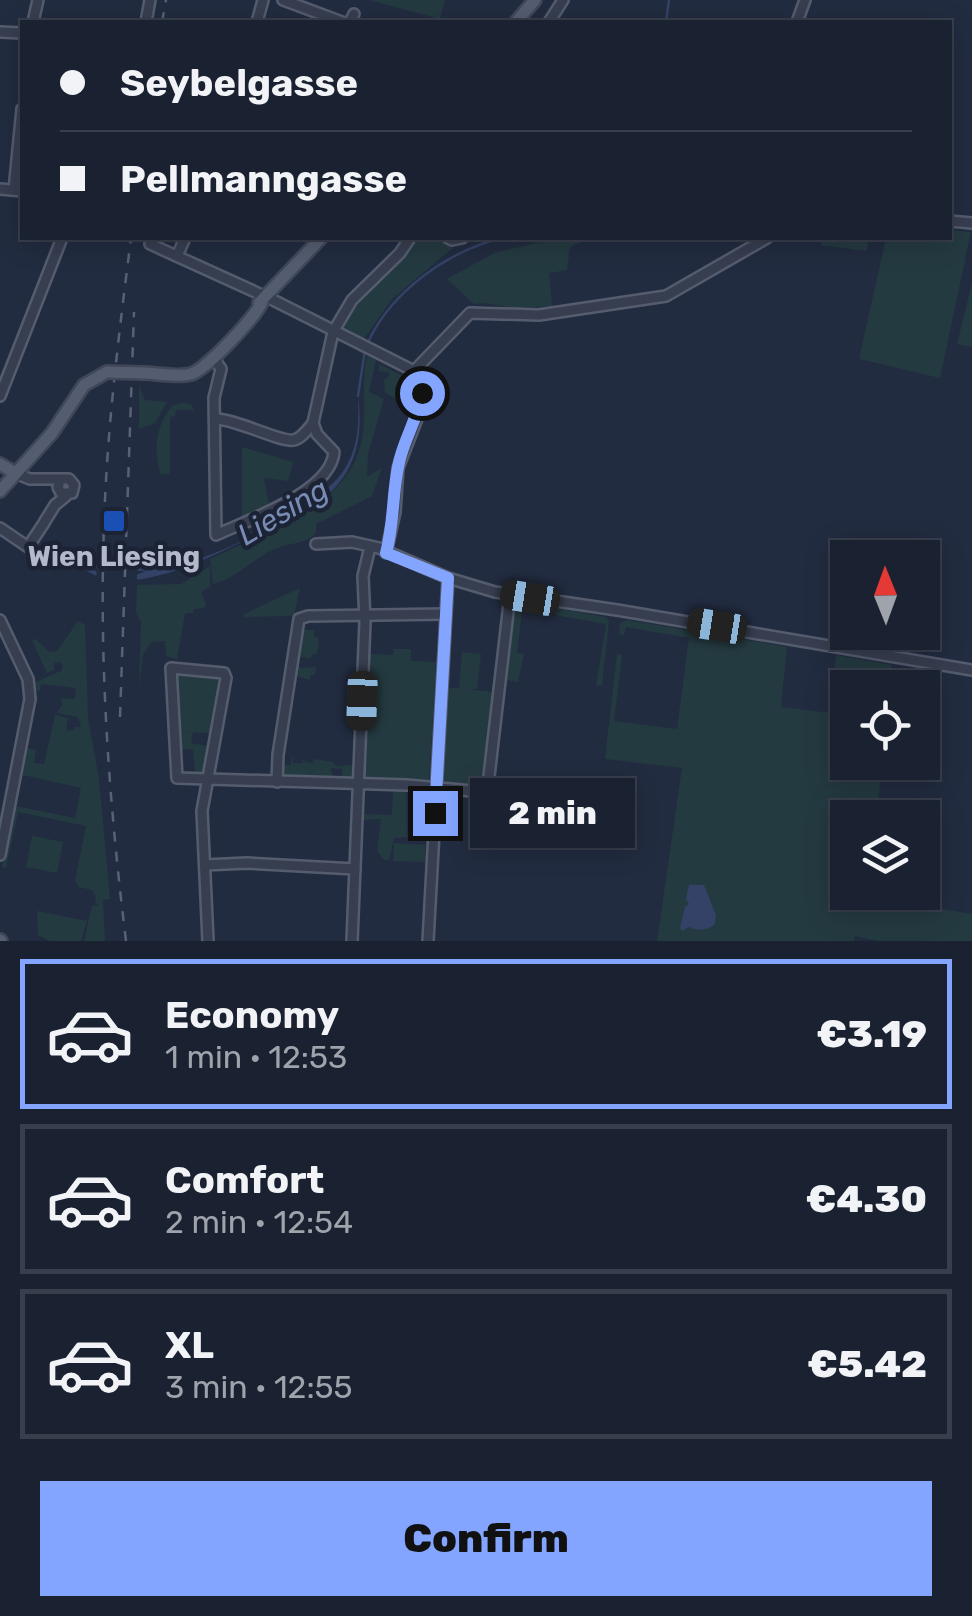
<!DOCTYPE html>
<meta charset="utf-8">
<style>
:root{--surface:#1a2130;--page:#272e3c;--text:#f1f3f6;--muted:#9fa3ab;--line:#383e4c;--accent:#83a5ff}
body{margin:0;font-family:Rubik,sans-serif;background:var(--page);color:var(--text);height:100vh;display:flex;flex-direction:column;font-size:38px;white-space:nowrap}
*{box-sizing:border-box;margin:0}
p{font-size:32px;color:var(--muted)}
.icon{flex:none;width:55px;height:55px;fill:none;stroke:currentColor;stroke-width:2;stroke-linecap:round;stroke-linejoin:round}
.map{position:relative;height:941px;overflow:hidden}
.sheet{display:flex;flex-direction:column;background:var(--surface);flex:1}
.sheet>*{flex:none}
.top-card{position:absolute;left:20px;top:20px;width:932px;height:220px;border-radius:0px;box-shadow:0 5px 25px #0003,0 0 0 2px var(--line);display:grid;align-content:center;height:220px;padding:0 40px;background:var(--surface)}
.needle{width:65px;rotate:359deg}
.buttons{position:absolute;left:830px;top:540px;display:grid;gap:20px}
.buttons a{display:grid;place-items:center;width:110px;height:110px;border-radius:0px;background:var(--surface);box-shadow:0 5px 25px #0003,0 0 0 2px var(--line);font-size:50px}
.end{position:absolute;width:45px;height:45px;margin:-22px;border:12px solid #83a5ff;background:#111;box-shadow:0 0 0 5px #111}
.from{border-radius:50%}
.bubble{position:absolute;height:70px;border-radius:0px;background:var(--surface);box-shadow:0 5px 25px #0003,0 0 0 2px var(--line);font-size:32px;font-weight:800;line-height:70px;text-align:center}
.car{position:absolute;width:30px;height:60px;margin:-30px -15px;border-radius:12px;box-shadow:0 0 8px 2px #0007;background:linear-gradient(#222 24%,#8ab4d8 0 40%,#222 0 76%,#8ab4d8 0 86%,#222 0)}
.top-card b{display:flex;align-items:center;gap:35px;height:95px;font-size:38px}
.top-card b+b{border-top:2px solid var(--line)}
.top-card i{width:25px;height:25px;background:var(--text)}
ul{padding:18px 0 0;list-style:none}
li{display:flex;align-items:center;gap:30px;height:150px;margin:0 20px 15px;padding:0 20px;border:5px solid var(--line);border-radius:0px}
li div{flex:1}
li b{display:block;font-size:38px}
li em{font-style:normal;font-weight:800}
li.active{border-color:var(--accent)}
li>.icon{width:90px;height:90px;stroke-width:1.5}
.button{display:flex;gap:20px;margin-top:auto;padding:20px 40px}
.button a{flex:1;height:115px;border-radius:0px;background:var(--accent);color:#111;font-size:40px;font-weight:800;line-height:115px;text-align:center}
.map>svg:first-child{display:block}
</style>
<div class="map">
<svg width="972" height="941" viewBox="0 0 972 941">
<rect width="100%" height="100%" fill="#222c40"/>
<g fill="#243a41">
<path d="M369 0H445L440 19Z"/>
<path d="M950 230 971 232 940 378 859 359 886 238H950Z"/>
<path d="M417 238H441L450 244 462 240 392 299 363 340 343 330C352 302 398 266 417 238Z"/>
<path d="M557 238H589L570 247 567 270 549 273 552 306 515 308 485 303 474 304 447 279 494 253Z"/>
<path d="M822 238H868L867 251 821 245Z"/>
<path d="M972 283V347L957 344Z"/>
<path d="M367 356 376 360 369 392 384 399 368 454 367 477 382 468 372 496 316 524V533C307 544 291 542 275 549 253 558 238 578 213 584L210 559C267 531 355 506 363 432 366 406 361 382 367 356Z"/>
<path d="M379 364 414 382 417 391 415 407 385 393 384 380 390 376 388 372 379 371Z"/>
<path d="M139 385 145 400 167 402 155 423 139 429Z"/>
<path d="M183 403 191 404 196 414 193 410H176L175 416 170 417V473L161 475C153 449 155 427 173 405Z"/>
<path d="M242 447 293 462 288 481 264 478 269 505 242 517Z"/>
<path d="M210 566V587L201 592 206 604 204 608 194 609 193 613H185L177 659 166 656 165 641 152 642 143 655 139 688 141 622 136 613 137 585 181 584Z"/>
<path d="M300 588 294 616 244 617V614Z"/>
<path d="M521 602 540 606 542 613 522 612 517 653 524 654 518 682 506 680 516 606Z"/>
<path d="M556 608 605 617 609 621 602 685 596 686 606 624 555 615Z"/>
<path d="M627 620 787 647 781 707 831 713 836 655 892 665 890 687 848 688V762L882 763 877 817 848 818V892L869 893V896L972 914V941H878L855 936 854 941H657L682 768 605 759 617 654 622 655 614 721 677 729 689 638 626 627 624 635 619 634 620 623Z"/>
<path d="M78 621 85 625 88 718 99 779 110 899 103 900 105 941H84L92 906 99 905 95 903 96 896 92 890 79 887 75 881 86 826 18 812 6 868 2 867 15 806 75 818 81 788 23 775 20 780 27 748 36 750 34 763 44 764 55 715 68 718 66 730 73 731 75 727H81L78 717 57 713 63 704 60 698 75 699 76 688 41 684 40 691H35L33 683 61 671 63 666 60 662 54 663V670L47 673 32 640 36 639 49 652 57 651Z"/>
<path d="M303 623 304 630H314V637L319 638 317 654H312L310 659 299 656 298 665 301 668 316 667 315 675H310V680L293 675Z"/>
<path d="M394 649H411V661L436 662 429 780 365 778 370 654 393 655Z"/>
<path d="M462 652 481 654 477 689H467L493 692 484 786 445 783 443 779 449 688H459Z"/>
<path d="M175 669 220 675 222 679 214 733 176 732Z"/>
<path d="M193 732 191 743 208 746 210 735H213L206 774 182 776 179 763H182L183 772 195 771 193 749 181 750 182 761H178L177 741 182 740 181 733Z"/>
<path d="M292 758H297L293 759V763H303V758L305 762 313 763 314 759 333 762 336 766 353 765V779L337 781 336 777H342V769L331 768 334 781 284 779 281 765H291Z"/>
<path d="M393 790 406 791 407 837 394 838 389 860H384L377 851 381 819 363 820V814L392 815Z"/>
<path d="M32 836 63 842 57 873 26 867Z"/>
<path d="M394 843 425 845V862L393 861Z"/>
<path d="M37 911 87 921 81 941H50L38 935Z"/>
</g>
<g fill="#334266">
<path d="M358 395C362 427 360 457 339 483 320 507 288 518 261 532 219 553 124 606 81 566 99 573 125 582 146 571L99 569 83 563 85 561C98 568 115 565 130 564 151 564 172 566 192 561 230 551 323 503 344 470 359 447 359 422 358 395Z"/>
<path d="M689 885H704L716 915 715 924C707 931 699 931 689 927L682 931 680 928 685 907 689 904 686 899Z"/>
</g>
<path fill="#222c40" d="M137 563V583L96 581 97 564Z"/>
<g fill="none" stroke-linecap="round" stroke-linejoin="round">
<g stroke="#334266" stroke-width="2.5">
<path d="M666 22 669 0"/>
<path d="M368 342C392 291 447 252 501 238"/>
<path d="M358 396 365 350"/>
</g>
<defs>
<g id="minor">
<path d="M283 0 342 22"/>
<path d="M33 22 38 0"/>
<path d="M146 22 150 0"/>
<path d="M257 22 263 0"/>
<path d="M350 22 354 14"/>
<path d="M549 22 563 0"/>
<path d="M797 22 805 0"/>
<path d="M0 32 22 33"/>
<path d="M0 189 22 191"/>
<path d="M14 190 22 109"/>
<path d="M950 221 972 223"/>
<path d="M448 238 452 240 462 238"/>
<path d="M150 244 273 300 414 371"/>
<path d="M177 256 185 238"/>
<path d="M214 358 221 369 214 398 216 535C248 520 331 492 334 452L317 434 313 423 333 332 352 300 400 253 410 238"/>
<path d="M414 371 470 313 539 315 666 296 767 238"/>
<path d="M0 396 62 238"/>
<path d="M215 419C237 419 281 443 294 440 302 438 308 429 313 423"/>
<path d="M15 473 30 479H69L74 485 72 493H61L58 487 60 481"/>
<path d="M45 521 55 505 66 496"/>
<path d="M0 528 28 547 44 523"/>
<path d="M316 544 352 542 379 548 448 578 495 592 617 610 972 670"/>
<path d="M386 553 395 512 398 468 417 419 423 393 414 371"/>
<path d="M0 620 28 679 30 699 0 855"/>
<path d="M277 782 278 755 299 619 308 616 446 614"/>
<path d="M205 865 247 863 355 869"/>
<path d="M208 941 202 811 226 678 224 673 171 668 177 778 407 785 483 792 488 785 510 595"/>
<path d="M352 941 365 622 363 576 370 547"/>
<path d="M428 941 448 578"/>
</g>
<g id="major">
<path d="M516 22 535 0"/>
<path d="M259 303 321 238"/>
<path d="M143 373C158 373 176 378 191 374 206 370 257 315 262 302"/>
<path d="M0 464 15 473"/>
<path d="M0 491 52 433 84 385 107 372"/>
<path d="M0 940 1 941"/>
</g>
</defs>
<use href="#minor" stroke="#545c6e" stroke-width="14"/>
<use href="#major" stroke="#404759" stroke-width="16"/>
<use href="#minor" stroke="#373e50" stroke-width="9"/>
<use href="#major" stroke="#545d70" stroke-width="11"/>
<g stroke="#586177" stroke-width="2.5" stroke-dasharray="10 10" stroke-linecap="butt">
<path d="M162 22 166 0"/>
<path d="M120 717 134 312"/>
<path d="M126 941C109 803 99 664 104 525 107 428 119 333 131 238"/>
</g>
<defs>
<path id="major-bridge" d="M107 372 143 373"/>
</defs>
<use href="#major-bridge" stroke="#404759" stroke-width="16" stroke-linecap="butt"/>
<use href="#major-bridge" stroke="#545d70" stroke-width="11"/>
</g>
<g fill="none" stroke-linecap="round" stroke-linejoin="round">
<path stroke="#83a5ff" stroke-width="12" d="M422 393C418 419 402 442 398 467 392 496 394 524 386 553L448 578 435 813"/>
</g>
<rect fill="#1a4fb4" stroke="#1b2335" stroke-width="4" x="102" y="509" width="24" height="24" rx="5"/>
<g text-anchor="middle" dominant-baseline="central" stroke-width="9" stroke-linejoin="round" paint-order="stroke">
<g font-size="28" font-weight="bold" fill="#b3b9cb" stroke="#1b2335">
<text x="114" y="556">Wien Liesing</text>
</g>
<g font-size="30" font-style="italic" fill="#788bb4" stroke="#1b2335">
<text transform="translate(283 512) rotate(-31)">Liesing</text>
</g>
</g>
</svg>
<div class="buttons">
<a><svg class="needle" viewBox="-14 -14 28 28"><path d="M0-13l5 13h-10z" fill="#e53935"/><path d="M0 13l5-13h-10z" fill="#9fa3ab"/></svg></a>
<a><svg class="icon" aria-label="locate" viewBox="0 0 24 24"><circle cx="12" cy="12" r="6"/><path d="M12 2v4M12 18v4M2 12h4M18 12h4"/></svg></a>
<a><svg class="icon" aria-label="layers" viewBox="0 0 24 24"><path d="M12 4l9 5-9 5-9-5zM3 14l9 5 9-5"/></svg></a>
</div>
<i class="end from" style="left:422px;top:393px"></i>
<i class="end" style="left:435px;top:813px"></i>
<div class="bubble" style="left:470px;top:778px;width:165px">2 min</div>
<i class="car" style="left:530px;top:598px;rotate:279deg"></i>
<i class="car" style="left:717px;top:626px;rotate:279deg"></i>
<i class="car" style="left:362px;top:701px;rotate:182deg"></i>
<div class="top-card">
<b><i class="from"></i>Seybelgasse</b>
<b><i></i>Pellmanngasse</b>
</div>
</div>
<section class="sheet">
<ul>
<li class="active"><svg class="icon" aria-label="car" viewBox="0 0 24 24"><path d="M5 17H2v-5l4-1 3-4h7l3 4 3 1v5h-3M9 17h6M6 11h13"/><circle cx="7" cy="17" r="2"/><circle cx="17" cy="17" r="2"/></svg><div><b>Economy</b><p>1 min · 12:53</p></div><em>€3.19</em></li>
<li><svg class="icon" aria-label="car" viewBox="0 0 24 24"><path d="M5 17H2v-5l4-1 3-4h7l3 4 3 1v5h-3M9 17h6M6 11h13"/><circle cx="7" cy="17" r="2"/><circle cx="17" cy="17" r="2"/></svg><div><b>Comfort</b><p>2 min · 12:54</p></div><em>€4.30</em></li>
<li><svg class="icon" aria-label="car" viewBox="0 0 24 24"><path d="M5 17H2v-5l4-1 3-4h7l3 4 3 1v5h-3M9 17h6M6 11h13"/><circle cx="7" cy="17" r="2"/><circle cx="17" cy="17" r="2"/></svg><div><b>XL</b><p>3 min · 12:55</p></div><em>€5.42</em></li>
</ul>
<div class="button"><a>Confirm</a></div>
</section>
